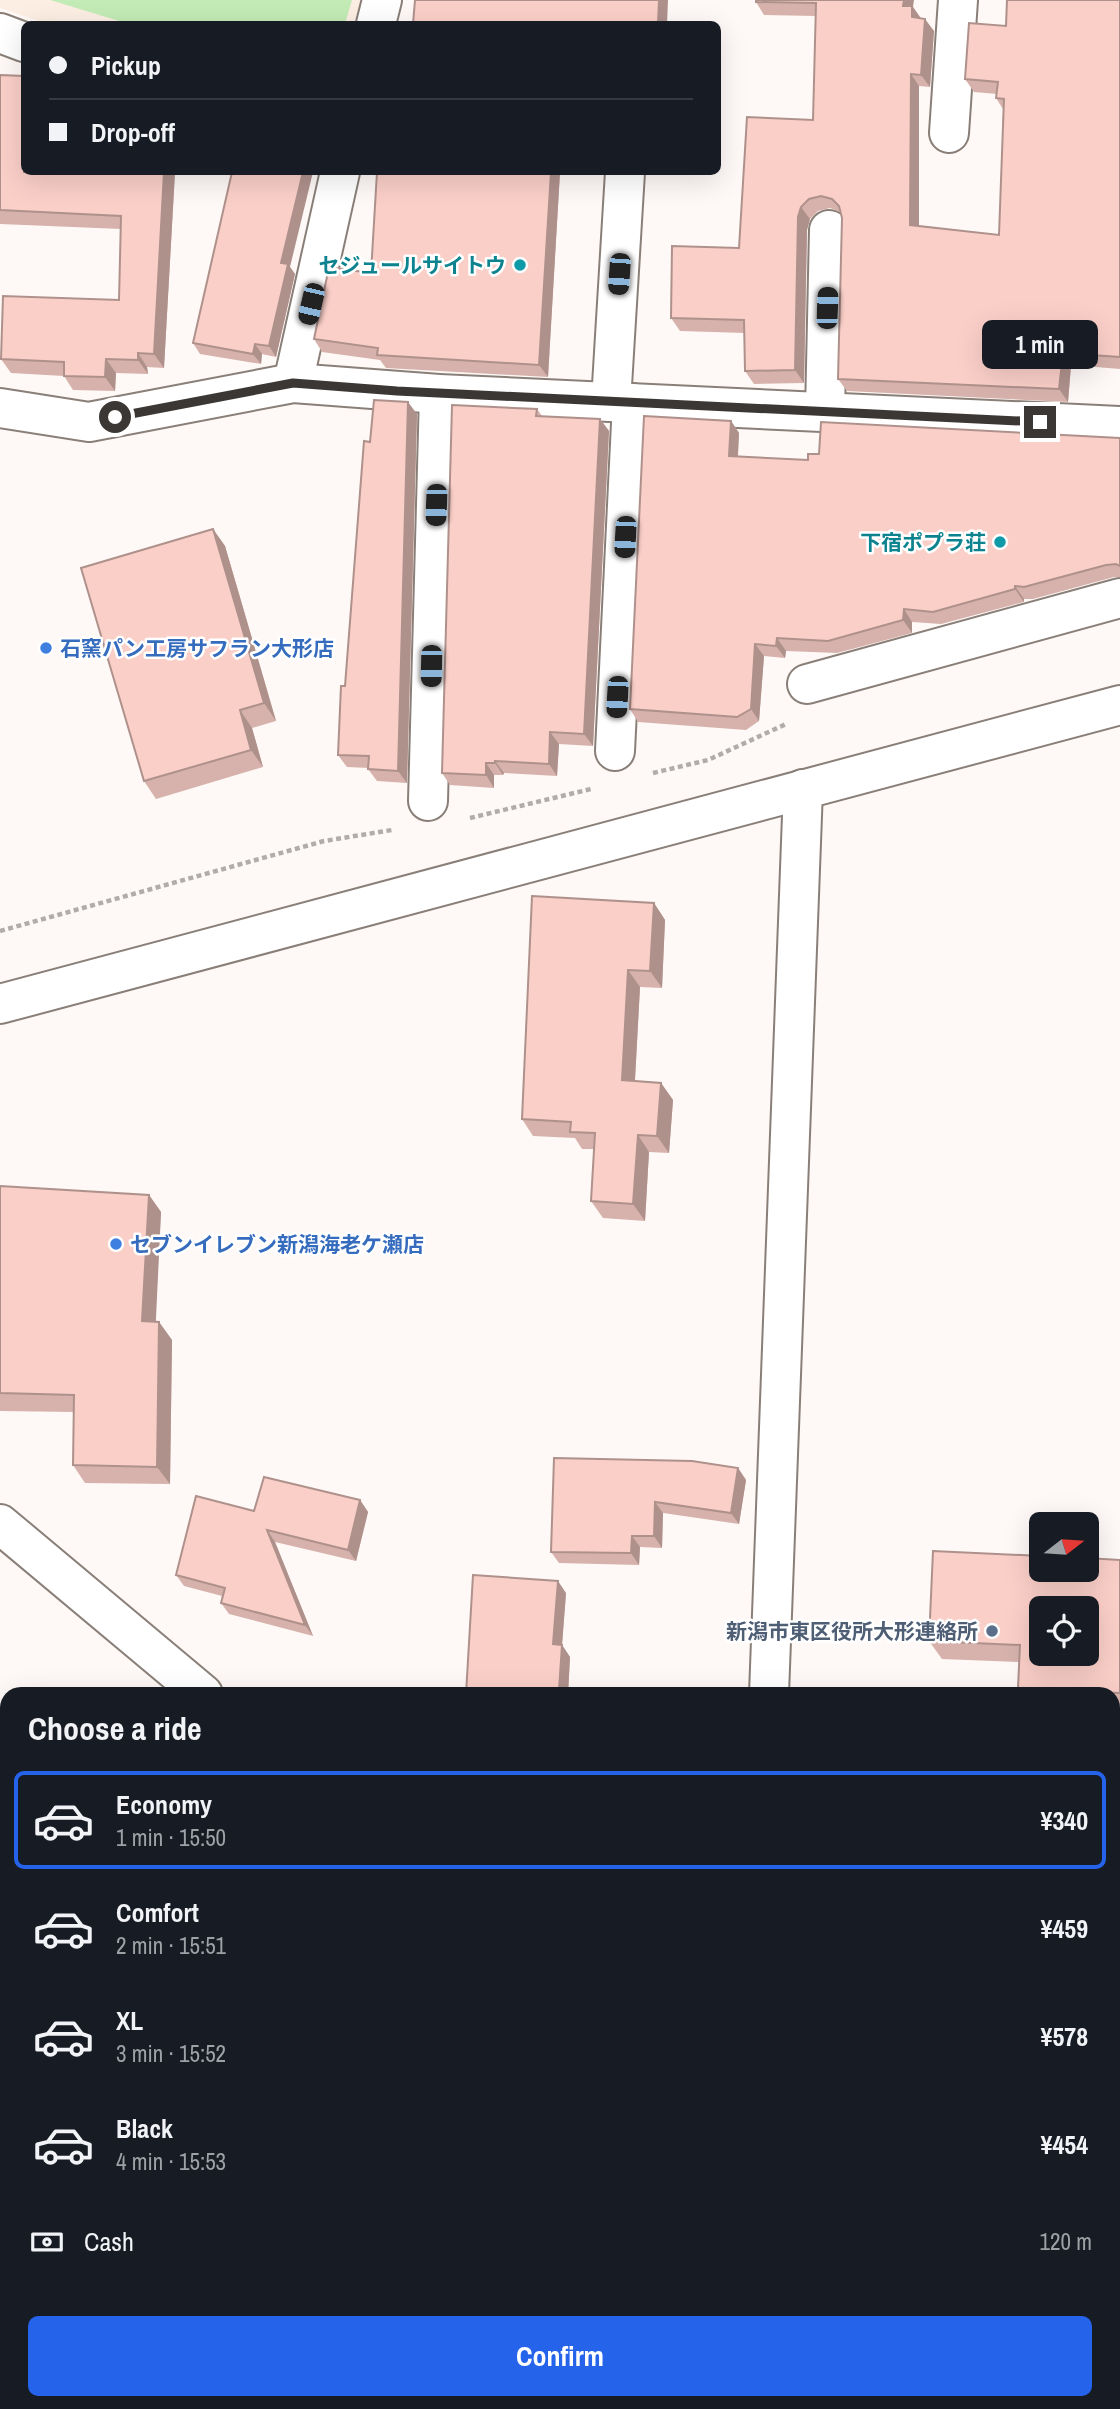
<!DOCTYPE html>
<meta charset="utf-8">
<style>
:root{--surface:#171b24;--page:#242831;--text:#f1f3f6;--muted:#9ea1a6;--line:#363941;--accent:#2563eb}
body{margin:0;font-family:"Archivo Narrow","Noto Sans JP",sans-serif;background:var(--page);color:var(--text);height:100vh;display:flex;flex-direction:column;font-size:26px;white-space:nowrap}
*{box-sizing:border-box;margin:0}
p{font-size:23px;color:var(--muted)}
.icon{flex:none;width:38px;height:38px;fill:none;stroke:currentColor;stroke-width:2;stroke-linecap:round;stroke-linejoin:round}
.map{position:relative;flex:1;overflow:hidden}
.drawer{position:absolute;left:0px;top:1687px;width:1120px;height:723px;display:flex;flex-direction:column;background:var(--surface);border-radius:21px 21px 0 0;box-shadow:0 7px 28px #0002}
.drawer>*{flex:none}
.guide{position:absolute;left:21px;top:21px;width:700px;height:154px;border-radius:10px;box-shadow:0 7px 28px #0002;display:grid;align-content:center;height:154px;padding:0 28px;background:var(--surface)}
.needle{width:46px;rotate:73deg}
.fabs{position:absolute;left:1029px;top:1512px;display:grid;gap:14px}
.fabs a{display:grid;place-items:center;width:70px;height:70px;border-radius:10px;background:var(--surface);box-shadow:0 7px 28px #0002;font-size:35px}
.end{position:absolute;width:32px;height:32px;margin:-16px;border:9px solid #3b3734;background:#fff;box-shadow:0 0 0 4px #fff}
.from{border-radius:50%}
.bubble{position:absolute;height:49px;border-radius:10px;background:var(--surface);box-shadow:0 7px 28px #0002;font-size:23px;font-weight:700;line-height:49px;text-align:center}
.car{position:absolute;width:21px;height:42px;margin:-21px -10px;border-radius:9px;box-shadow:0 0 5px 2px #0007;background:linear-gradient(#222 24%,#8ab4d8 0 40%,#222 0 76%,#8ab4d8 0 86%,#222 0)}
.guide b{display:flex;align-items:center;gap:24px;height:66px;font-size:26px}
.guide b+b{border-top:2px solid var(--line)}
.guide i{width:18px;height:18px;background:var(--text)}
ul{padding:0;list-style:none}
li{display:flex;align-items:center;gap:21px;height:98px;margin:0 14px 10px;padding:0 14px;border:4px solid transparent;border-radius:10px}
li div{flex:1}
li b{display:block;font-size:26px}
li em{font-style:normal;font-weight:700}
li.current{border-color:var(--accent)}
li>.icon{width:63px;height:63px;stroke-width:1.5}
h2{padding:0 28px;font-size:32px;line-height:84px}
.pay{display:flex;align-items:center;gap:18px;height:77px;padding:0 28px;font-size:26px}
.pay p{margin-inline-start:auto}
.action{display:flex;gap:14px;margin-top:auto;padding:14px 28px}
.action a{flex:1;height:80px;border-radius:10px;background:var(--accent);color:#fff;font-size:28px;font-weight:700;line-height:80px;text-align:center}
.map>svg:first-child{display:block}
</style>
<div class="map">
<svg width="1120" height="2409" viewBox="0 0 1120 2409">
<rect width="100%" height="100%" fill="#fef9f6"/>
<path fill="#fdeee4" d="M0 0H363L356 24H48L0 8Z"/>
<path fill="#c2ebb5" d="M50 0H352L345 24H129Z"/>
<g fill="none" stroke-linecap="round" stroke-linejoin="round">
<defs>
<g id="minor">
<path d="M376 24 382 0"/>
<path d="M0 33 24 42"/>
<path d="M949 133 958 0"/>
<path d="M293 383 340 172"/>
<path d="M611 402 625 172"/>
<path d="M0 408 89 422 293 383 439 394 1120 426"/>
<path d="M825 412 829 230"/>
<path d="M807 684 1120 598"/>
<path d="M615 751 632 403"/>
<path d="M428 801 439 394"/>
<path d="M0 1004 1120 705"/>
<path d="M0 1524 203 1694"/>
<path d="M769 1694 803 789"/>
<path d="M1113 1926 1120 1925"/>
<path d="M732 2409V2403"/>
</g>
</defs>
<use href="#minor" stroke="#897f78" stroke-width="42"/>
<g stroke="#b0aca9" stroke-width="4.5" stroke-dasharray="5 3.5" stroke-linecap="butt">
<path d="M653 773 708 760 786 724"/>
<path d="M470 818 591 789"/>
<path d="M0 931 324 841 392 830"/>
<path d="M963 2409V2403"/>
</g>
<use href="#minor" stroke="#fff" stroke-width="38"/>
</g>
<g fill="#d7b2ac">
<path d="M756 0 913 7 921 18 934 31 930 87 919 86V226L999 235 1003 109 996 98 997 94 974 92 965 79 1006 26 1120 0V369L1071 365 1068 402 847 391 838 379 842 218 840 212 830 208 818 211 810 219 807 230 804 383 754 384 745 371V333L680 331 671 318 739 248 813 120 816 16 764 15 756 2Z"/>
<path d="M0 75 175 172 164 368 147 367 148 374 116 373 115 391 73 390 64 376 11 373 1 359 119 300 121 229 0 224Z"/>
<path d="M377 172H560L548 377 386 368 380 360 322 352 314 339 371 273Z"/>
<path d="M290 267 295 274 276 357 262 354 261 364 200 354 193 343Z"/>
<path d="M537 409 542 416 600 419 609 431 593 746 559 744 557 776 504 773 503 775H494V788L450 785 442 773Z"/>
<path d="M417 414 407 783 377 781 368 769 369 768 347 767 338 755 370 442Z"/>
<path d="M731 421 739 433 738 457 808 460 819 454 1120 438V577H1114L1033 599H1024V602L941 624 912 622V633L837 653 786 651 785 658 764 656 759 721 746 730 638 722 630 709Z"/>
<path d="M213 529 225 546 276 721 252 728 263 767 156 799 144 781Z"/>
<path d="M654 903 665 920 662 988 640 987 635 1081 661 1083 673 1100 669 1153 649 1152 645 1221 603 1218 591 1201 594 1149H582L575 1138 533 1136 522 1119Z"/>
<path d="M0 1186 149 1195 161 1212 155 1322H159L172 1340 170 1484 85 1483 73 1465 74 1412 0 1411Z"/>
<path d="M692 1461 738 1468 746 1480 739 1524 663 1513 662 1548 640 1547 639 1565 559 1563 551 1552Z"/>
<path d="M360 1500 368 1512 356 1561 275 1542 313 1636 229 1614 221 1603 222 1596 184 1586 176 1575 254 1511Z"/>
<path d="M1120 1560V1710L1113 1709V1694H1022L1018 1688 1019 1662 942 1659 929 1641Z"/>
<path d="M566 1593 562 1645 570 1657 568 1694H466Z"/>
<path d="M0 1773 7 1774V1834H0Z"/>
<path d="M1120 1810V1885L1113 1886V1811Z"/>
<path d="M7 1971V2403H121L120 2409H0V2019H1Z"/>
</g>
<g fill="#af918c">
<path d="M659 0H668L667 24H658Z"/>
<path d="M904 0H914L913 7 921 19V30L903 6Z"/>
<path d="M925 19 934 31 930 87 921 75Z"/>
<path d="M911 74 919 86V238L910 225Z"/>
<path d="M164 172H175L164 368 154 354Z"/>
<path d="M303 172H313L290 267 295 274 276 357 269 346 281 263Z"/>
<path d="M551 172H560L548 377 539 365Z"/>
<path d="M801 207 810 219 807 230 804 383 795 370 798 217Z"/>
<path d="M255 344 262 354 261 364 253 354Z"/>
<path d="M138 353 147 367 148 374 138 360Z"/>
<path d="M1063 353 1071 365 1068 402 1059 389Z"/>
<path d="M106 359 116 373 115 391 105 377Z"/>
<path d="M408 402 417 414 407 783 398 771Z"/>
<path d="M600 419 609 431 593 746 584 734Z"/>
<path d="M731 421 739 433 737 469 729 456Z"/>
<path d="M213 529 225 546 276 721 264 703Z"/>
<path d="M1015 586 1024 599V602L1015 589Z"/>
<path d="M904 609 912 622V633L903 620Z"/>
<path d="M777 638 786 651 785 658 776 646Z"/>
<path d="M755 644 764 656 759 721 751 709Z"/>
<path d="M240 710 252 728 263 767 251 750Z"/>
<path d="M550 732 559 744 557 776 549 764Z"/>
<path d="M495 761 504 773 503 775 495 763Z"/>
<path d="M486 763 494 775V788L486 775Z"/>
<path d="M654 903 665 920 662 988 650 971Z"/>
<path d="M628 970 640 987 634 1097 622 1080Z"/>
<path d="M661 1083 673 1100 669 1153 657 1136Z"/>
<path d="M638 1135 649 1152 645 1221 633 1204Z"/>
<path d="M149 1195 161 1212 155 1339 142 1321Z"/>
<path d="M159 1322 172 1340 170 1484 157 1467Z"/>
<path d="M738 1468 746 1480 739 1524 731 1513Z"/>
<path d="M360 1500 368 1512 356 1561 348 1550Z"/>
<path d="M655 1502 663 1513 662 1548 654 1536Z"/>
<path d="M267 1530 275 1542 313 1636 305 1625Z"/>
<path d="M632 1536 640 1547 639 1565 631 1553Z"/>
<path d="M558 1581 566 1593 562 1645 570 1657 568 1694H562L559 1690 553 1644Z"/>
<path d="M100 2403H107L112 2409H100Z"/>
<path d="M113 2403H121L120 2409H117Z"/>
</g>
<g fill="#facfc8" stroke="#af918c" stroke-width="2" fill-rule="evenodd">
<path d="M415 0H659L658 24H413Z"/>
<path d="M756 0H904L903 6H912V17L925 19 921 75 911 74 910 225 999 235 1004 99 996 98 998 82 965 79 969 23 1006 26 1007 0H1120V357L1063 353 1059 389 838 379 842 218 839 206 832 199 821 196 809 199 801 207 798 217 795 370 745 371 744 320 671 318 672 246 739 248 747 117 813 120 816 3 756 2Z"/>
<path d="M0 75 24 76V172H164L154 354 138 353V360L106 359 105 377 64 376V362L1 359 3 296 119 300 121 216 0 210Z"/>
<path d="M232 172H303L281 263 288 264 269 346 255 344 253 354 193 343Z"/>
<path d="M377 172H551L539 365 377 355 378 348 314 339 329 267 371 273Z"/>
<path d="M374 400 408 402 398 771 368 769 369 756 338 755 341 686H345L364 441 370 442Z"/>
<path d="M452 405 537 409 536 416 600 419 584 734 550 732 549 764 495 761V763H486V775L442 773Z"/>
<path d="M644 416 731 421 729 456 808 460V454H819L821 422 1120 438V566L1116 564 1106 565 1024 587 1015 586V589L933 612 904 609 903 620 828 641 777 638 776 646 755 644 751 709 737 717 630 709Z"/>
<path d="M213 529 264 703 240 710 251 750 144 781 81 568Z"/>
<path d="M532 896 654 903 650 971 628 970 622 1080 661 1083 657 1136 638 1135 633 1204 591 1201 595 1133 570 1132 571 1122 522 1119Z"/>
<path d="M0 1186 149 1195 142 1321 159 1322 157 1467 73 1465 74 1395 0 1393Z"/>
<path d="M554 1458 692 1461 738 1468 731 1513 655 1502 654 1536H632L631 1553 551 1552Z"/>
<path d="M264 1477 360 1500 348 1550 267 1530 305 1625 221 1603 225 1588 176 1575 196 1496 254 1511Z"/>
<path d="M933 1551 1041 1556V1570H1087V1558L1120 1560V1693L1018 1688 1020 1645 929 1641ZM1041 1608H1087V1654H1041Z"/>
<path d="M473 1575 558 1581 553 1644 562 1645 559 1690 532 1689V1694H466Z"/>
<path d="M0 1773 7 1774V1814H0Z"/>
<path d="M1120 1810V1871L1113 1872V1811Z"/>
<path d="M4 1971H7V2389H0V2019H1Z"/>
<rect x="22" y="2403" width="78" height="6"/>
</g>
<g fill="none" stroke-linecap="round" stroke-linejoin="round">
<path stroke="#3b3734" stroke-width="9" d="M115 417 293 383 397 391 1040 422"/>
</g>
<g fill="#0f9aa8" stroke="#fff" stroke-width="2.5">
<circle cx="520" cy="265" r="7"/>
<circle cx="1000" cy="542" r="7"/>
</g>
<g fill="#3f7fe0" stroke="#fff" stroke-width="2.5">
<circle cx="46" cy="648" r="7"/>
<circle cx="116" cy="1244" r="7"/>
</g>
<circle fill="#5c6f8a" stroke="#fff" stroke-width="2.5" cx="992" cy="1631" r="7"/>
<g text-anchor="middle" dominant-baseline="central" stroke-width="5" stroke-linejoin="round" paint-order="stroke">
<g font-size="21" font-weight="bold" fill="#0d838f" stroke="#fff" text-anchor="end">
<text x="506" y="265">セジュールサイトウ</text>
<text x="986" y="542">下宿ポプラ荘</text>
</g>
<g font-size="21" font-weight="bold" fill="#366cbe" stroke="#fff" text-anchor="start">
<text x="60" y="648">石窯パン工房サフラン大形店</text>
<text x="130" y="1244">セブンイレブン新潟海老ケ瀬店</text>
</g>
<g font-size="21" font-weight="bold" fill="#4e5e75" stroke="#fff" text-anchor="end">
<text x="978" y="1631">新潟市東区役所大形連絡所</text>
</g>
</g>
</svg>
<div class="fabs">
<a><svg class="needle" viewBox="-14 -14 28 28"><path d="M0-13l5 13h-10z" fill="#e53935"/><path d="M0 13l5-13h-10z" fill="#9ea1a6"/></svg></a>
<a><svg class="icon" aria-label="locate" viewBox="0 0 24 24"><circle cx="12" cy="12" r="6"/><path d="M12 2v4M12 18v4M2 12h4M18 12h4"/></svg></a>
</div>
<i class="end from" style="left:115px;top:417px"></i>
<i class="end" style="left:1040px;top:422px"></i>
<div class="bubble" style="left:982px;top:320px;width:116px">1 min</div>
<i class="car" style="left:619px;top:274px;rotate:184deg"></i>
<i class="car" style="left:311px;top:304px;rotate:193deg"></i>
<i class="car" style="left:827px;top:308px;rotate:2deg"></i>
<i class="car" style="left:436px;top:505px;rotate:182deg"></i>
<i class="car" style="left:625px;top:537px;rotate:183deg"></i>
<i class="car" style="left:431px;top:666px;rotate:181deg"></i>
<i class="car" style="left:617px;top:697px;rotate:183deg"></i>
<div class="guide">
<b><i class="from"></i>Pickup</b>
<b><i></i>Drop-off</b>
</div>
<section class="drawer">
<h2>Choose a ride</h2>
<ul>
<li class="current"><svg class="icon" aria-label="car" viewBox="0 0 24 24"><path d="M5 17H2v-5l4-1 3-4h7l3 4 3 1v5h-3M9 17h6M6 11h13"/><circle cx="7" cy="17" r="2"/><circle cx="17" cy="17" r="2"/></svg><div><b>Economy</b><p>1 min · 15:50</p></div><em>¥340</em></li>
<li><svg class="icon" aria-label="car" viewBox="0 0 24 24"><path d="M5 17H2v-5l4-1 3-4h7l3 4 3 1v5h-3M9 17h6M6 11h13"/><circle cx="7" cy="17" r="2"/><circle cx="17" cy="17" r="2"/></svg><div><b>Comfort</b><p>2 min · 15:51</p></div><em>¥459</em></li>
<li><svg class="icon" aria-label="car" viewBox="0 0 24 24"><path d="M5 17H2v-5l4-1 3-4h7l3 4 3 1v5h-3M9 17h6M6 11h13"/><circle cx="7" cy="17" r="2"/><circle cx="17" cy="17" r="2"/></svg><div><b>XL</b><p>3 min · 15:52</p></div><em>¥578</em></li>
<li><svg class="icon" aria-label="car" viewBox="0 0 24 24"><path d="M5 17H2v-5l4-1 3-4h7l3 4 3 1v5h-3M9 17h6M6 11h13"/><circle cx="7" cy="17" r="2"/><circle cx="17" cy="17" r="2"/></svg><div><b>Black</b><p>4 min · 15:53</p></div><em>¥454</em></li>
</ul>
<div class="pay"><svg class="icon" aria-label="cash" viewBox="0 0 24 24"><path d="M3 7h18v10H3z"/><circle cx="12" cy="12" r="2"/></svg>Cash<p>120 m</p></div>
<div class="action"><a>Confirm</a></div>
</section>
</div>
